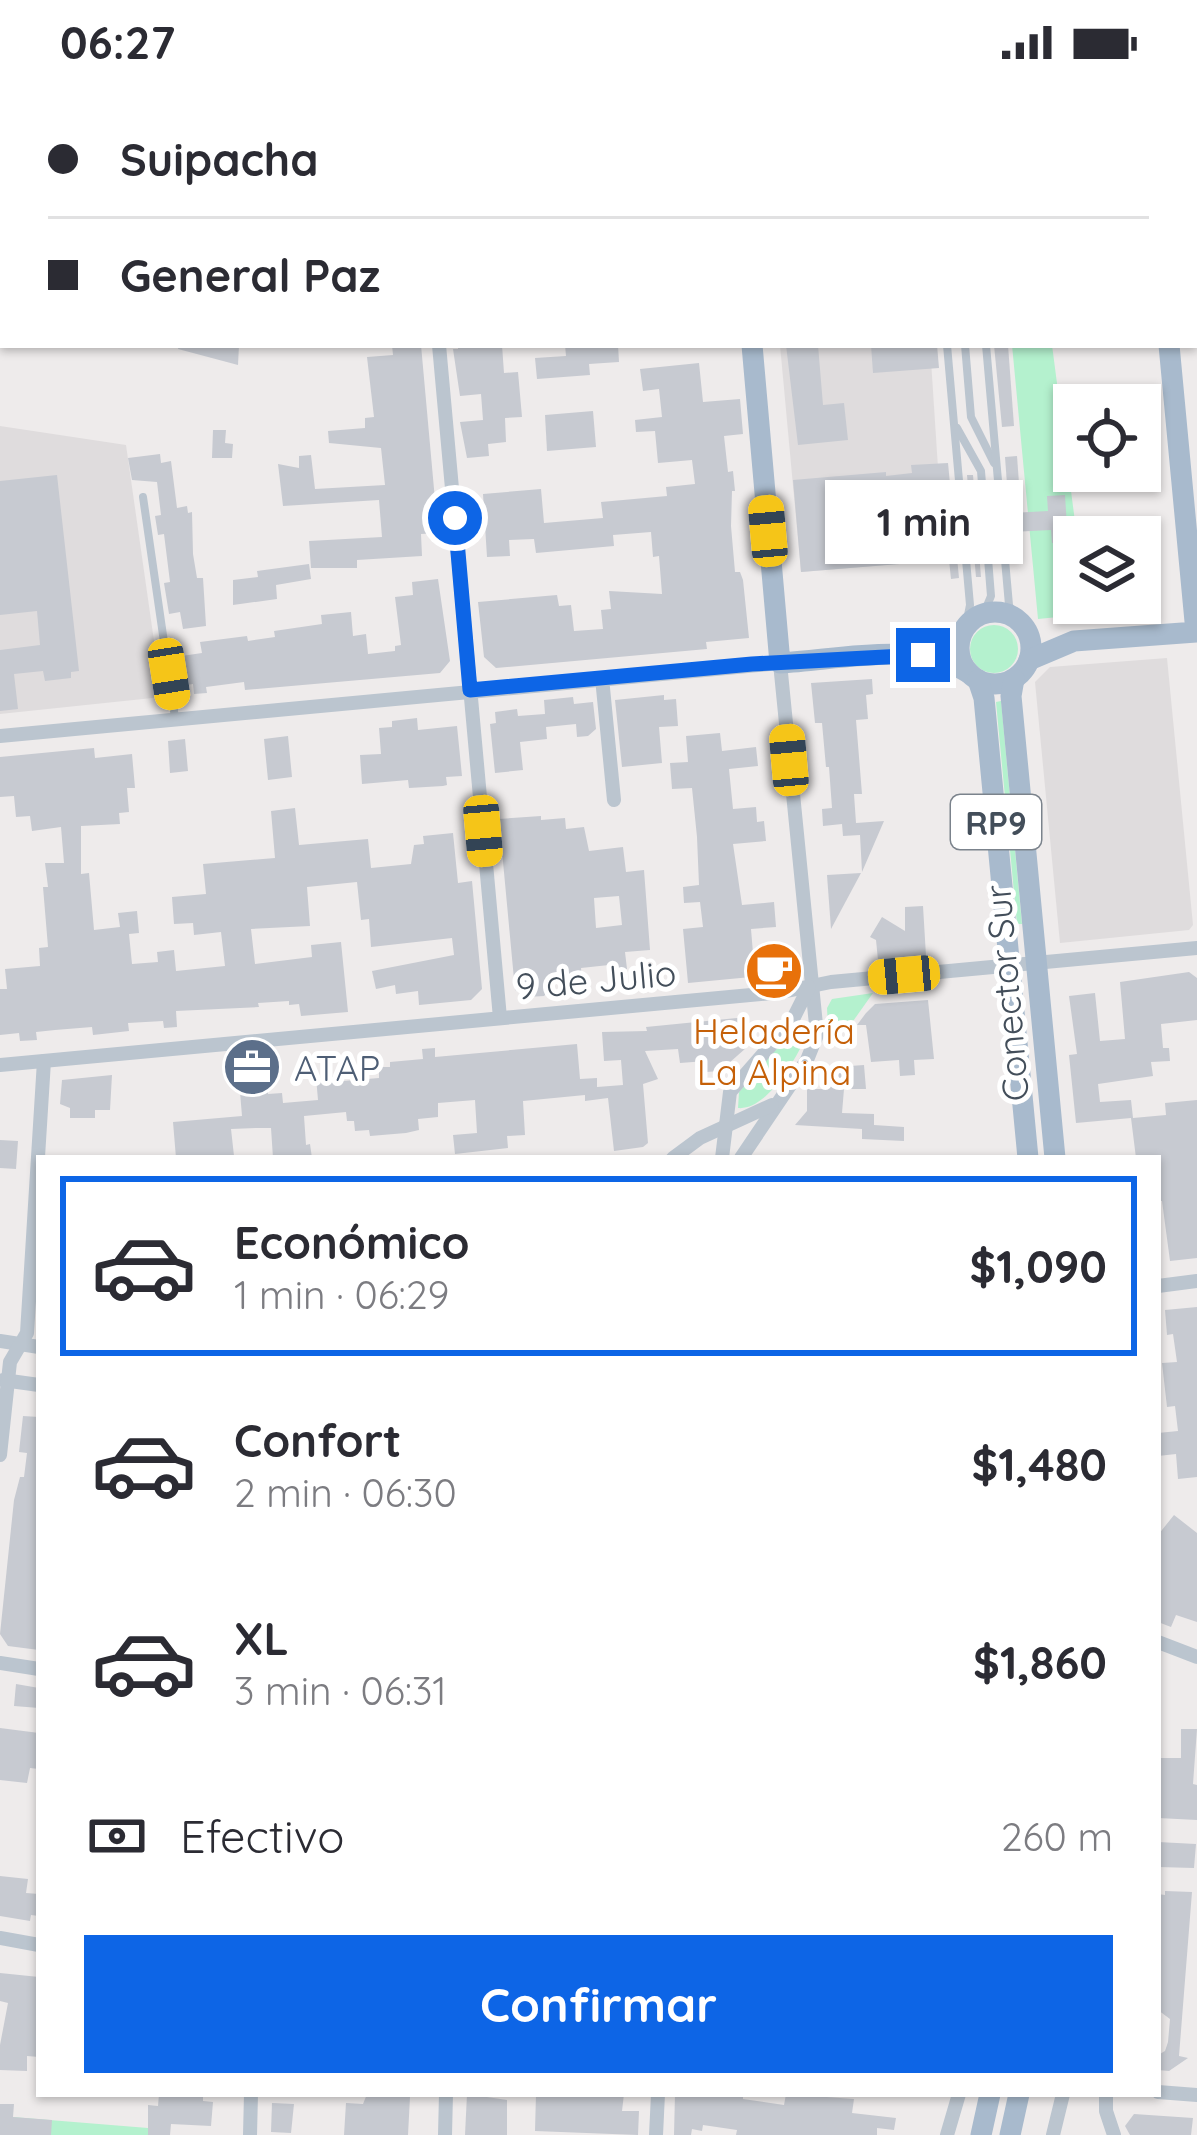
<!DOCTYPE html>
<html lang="es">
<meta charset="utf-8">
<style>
:root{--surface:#fff;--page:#f7f7f7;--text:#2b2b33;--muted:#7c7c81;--line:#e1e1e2;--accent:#0d65e6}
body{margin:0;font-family:Quicksand,sans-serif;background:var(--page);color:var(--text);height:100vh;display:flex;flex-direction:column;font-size:45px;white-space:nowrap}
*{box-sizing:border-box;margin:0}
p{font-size:39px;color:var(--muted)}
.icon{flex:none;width:66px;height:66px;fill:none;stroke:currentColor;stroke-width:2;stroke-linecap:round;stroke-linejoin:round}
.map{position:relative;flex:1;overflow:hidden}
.panel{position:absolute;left:36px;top:1071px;width:1125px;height:942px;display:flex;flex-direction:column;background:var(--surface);border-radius:0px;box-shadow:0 3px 9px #0004}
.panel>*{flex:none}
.top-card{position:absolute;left:0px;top:0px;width:1197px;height:264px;box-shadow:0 3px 9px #0004;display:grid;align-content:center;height:264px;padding:0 48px;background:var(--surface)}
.tools{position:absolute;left:1053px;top:300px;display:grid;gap:24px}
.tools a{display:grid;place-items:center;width:108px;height:108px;border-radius:0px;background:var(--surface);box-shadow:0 3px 9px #0004;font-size:60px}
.end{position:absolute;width:54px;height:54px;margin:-27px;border:15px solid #0d65e6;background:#fff;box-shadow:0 0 0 6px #fff}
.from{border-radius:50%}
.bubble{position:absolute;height:84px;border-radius:0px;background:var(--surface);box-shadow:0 3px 9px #0004;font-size:39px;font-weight:800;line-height:84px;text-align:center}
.car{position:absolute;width:36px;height:72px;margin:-36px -18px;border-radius:15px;box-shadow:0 0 9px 3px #0007;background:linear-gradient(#f5c518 24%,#345 0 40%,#f5c518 0 76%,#345 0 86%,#f5c518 0)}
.top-card b{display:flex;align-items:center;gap:42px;height:114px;font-size:45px}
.top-card b+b{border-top:3px solid var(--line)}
.top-card i{width:30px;height:30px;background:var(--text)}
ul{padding:21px 0 0;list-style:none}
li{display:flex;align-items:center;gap:36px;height:180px;margin:0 24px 18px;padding:0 24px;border:6px solid transparent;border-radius:0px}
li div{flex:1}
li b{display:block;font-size:45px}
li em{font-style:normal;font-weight:800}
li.active{border-color:var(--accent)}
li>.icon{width:108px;height:108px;stroke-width:1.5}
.pay{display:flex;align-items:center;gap:30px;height:132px;padding:0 48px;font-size:45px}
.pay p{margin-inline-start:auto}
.primary-button{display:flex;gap:24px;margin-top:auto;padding:24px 48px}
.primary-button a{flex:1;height:138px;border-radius:0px;background:var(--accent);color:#fff;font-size:48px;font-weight:800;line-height:138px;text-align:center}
.status{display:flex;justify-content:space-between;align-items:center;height:84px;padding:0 60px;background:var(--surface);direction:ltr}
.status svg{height:33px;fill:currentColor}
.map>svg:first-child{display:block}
</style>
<div class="status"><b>06:27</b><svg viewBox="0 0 49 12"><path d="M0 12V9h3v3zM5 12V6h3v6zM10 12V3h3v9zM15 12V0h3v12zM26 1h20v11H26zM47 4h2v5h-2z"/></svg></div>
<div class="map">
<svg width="1197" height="2051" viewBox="0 0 1197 2051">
<rect width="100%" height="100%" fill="#eeebeb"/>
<g fill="#dfdcdd">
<path d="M780 261H930L944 476 801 488Z"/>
<path d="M0 342 126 361 162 613 0 630Z"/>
<path d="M1167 574 1193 841 1189 846 1060 859 1035 598 1050 583Z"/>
</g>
<g fill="#b4f1ce">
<path d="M1012 261H1052L1077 453H1074V519H1087L1089 530 1038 535Z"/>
<circle cx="994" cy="565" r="24"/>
<path d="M1001 617 1022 840H1017L996 618Z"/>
<path d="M873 909 851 940 828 943 827 924 832 915Z"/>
<path d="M792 947 799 953 806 952C796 976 766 1027 738 1024L739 1008Z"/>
<path d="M0 2032 148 2044V2051H0Z"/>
</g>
<g fill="#c7cad1" fill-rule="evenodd">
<path d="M179 261H239L238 281 178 265Z"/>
<path d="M392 261H421L438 449 421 450 422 472 357 476V484H311L309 457 382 453 379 416 283 422 278 380 299 384V372L311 371 315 405 385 401 381 364 329 359 328 347 365 344V334L374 333 367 273 393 271Z"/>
<path d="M458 261H502L504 289 518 288 522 333 505 334 506 358 488 360 489 372 467 374 460 338 483 336 481 310 460 312 453 265H458Z"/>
<path d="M565 261H618L619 278 589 280 590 291 537 295 535 274 566 272Z"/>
<path d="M786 261H818L823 321 844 319 848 356 798 361Z"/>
<path d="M871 261H937L939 284 873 289Z"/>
<path d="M994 261H1008L1014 342 1002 343Z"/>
<path d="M699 279 703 318 740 315 743 350 724 352 728 388 733 387 735 407H732L731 442 735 488H740L743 496 749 554 706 558 707 565 496 584 484 573 478 518 557 511 559 522 571 521 574 547 603 545 601 526 611 525 609 507 662 510 659 472 653 473 651 448 613 451 614 462 536 469 534 455 509 456 510 472 487 473 483 410 541 405 544 439 603 434 601 418 667 412 666 403 695 400 692 376 658 379 655 347 636 348 635 336 662 333 659 305 643 307 640 285Z"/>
<path d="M593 327 596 363 547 367 545 331Z"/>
<path d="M213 346H226L225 359 233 360 232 374H212Z"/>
<path d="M160 370 161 379 171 377 177 424 187 422 188 429 192 428 193 470 197 494H203L206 542 183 545 180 528 169 530 164 499 170 498 164 450 158 451 155 432 161 431 157 398 132 396 128 374Z"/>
<path d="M1017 372 1020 413 1008 414 1005 373Z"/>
<path d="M948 379 959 494 951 495 949 476 801 488 793 396 886 388V392L912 389 911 381Z"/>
<path d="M57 391 79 587 71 588V594L45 597 43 587 14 590 18 625 0 627V566L40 561 37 527 0 531V397Z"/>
<path d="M967 391H973L981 493H976Z"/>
<path d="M1065 411 1068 458 1052 459 1051 446 1011 448 1010 429 1048 427 1047 412Z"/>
<path d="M309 480 311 495 276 501 277 515 233 521V496L258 493 257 487Z"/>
<path d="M438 495 450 577 440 589 245 606 244 598 206 603 207 609 194 610 193 600 179 602 175 573 202 569 200 558 247 552 248 557 275 553 274 547 322 540 321 531 351 528 353 552 366 550 368 570 395 567V562L401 561 395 513 413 511 412 498Z"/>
<path d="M872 595 873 610 866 611 868 635 856 636 862 710H854L856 739 884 737 862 788 860 751 843 752 842 740 823 742 822 725 832 724 829 683H826L822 639H815L811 599Z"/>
<path d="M664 611V616L676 615 678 642 659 643 662 679 622 683 615 616Z"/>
<path d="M573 613 574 620 593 618 596 645 588 652 577 653 576 640 546 643 547 655 520 658 523 686 495 689 490 640 496 639 495 628 517 625 518 632 545 630 544 616Z"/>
<path d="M417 634 418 646 457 642 462 692 446 693 447 701 443 702 409 704 408 696 362 700 360 671 381 670 379 644 392 643V637Z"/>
<path d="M720 649 722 667 756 663 758 682 729 685 733 725 756 723 757 738 764 737 766 757 733 760 742 821 774 818 776 843 751 845 753 869 776 867 777 885 771 891 688 899 683 845 703 843 700 818 684 819 683 803 699 801 697 753 692 704 672 705 670 679 688 678 686 652Z"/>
<path d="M288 652 292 693 268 696 264 655Z"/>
<path d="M185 655 188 687 170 689 168 657Z"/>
<path d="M94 664 95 674 132 670 135 704H127L129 728 119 729 120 740 81 742V790L89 789 94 846 120 843 118 829 137 827 139 849 129 850 132 880 158 878 157 868 174 866 176 887 225 882 221 848 194 851 193 839 174 840 172 813 206 810 203 780 275 774 271 727 295 724 299 761 368 755 371 784 411 780 414 761 424 760 423 752 453 749 458 799 472 797 482 905 471 916 419 921 418 907 396 910 395 901 376 905 372 887 454 871 452 854 371 863 369 835 361 836 357 798 307 803 310 842 251 845 255 880 312 873 311 861 341 858 348 928 301 932 299 920 289 921V917L258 919 259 923 176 927 177 943 164 944 163 937 128 939 129 947 93 951 92 943 55 946 36 948 37 956 20 957 19 949 0 951V905H7L5 885 40 882 39 864 48 863 43 803H48L45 779H64L61 743 32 747 30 732 16 733 14 712 0 713V673Z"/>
<path d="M541 732V736L565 734 566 745 584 743 589 767 623 763 626 788 644 786 650 866 625 868 627 885 610 887 609 881 581 884 582 895 558 897 544 912 527 913 515 906 499 735ZM619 812 622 841 596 844 594 814Z"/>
<path d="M861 789 831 845 827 791Z"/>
<path d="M923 822 926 872 878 876 876 856 870 853 882 833 905 847V823Z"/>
<path d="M1189 888 1197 894V936L1161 940 1163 964H1169L1170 977 1151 978 1153 992 1098 1000 1100 1018 1131 1016 1133 1034 1166 1031 1165 1019 1197 1016V1174L1170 1177 1162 1117H1158V1074H1136L1131 1034 1076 1039 1069 971 1077 970 1069 912 1095 909 1100 957 1125 955 1120 898Z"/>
<path d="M928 916 934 975 914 976 915 991 900 992 899 976 871 978 866 941H857L866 929 875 920Z"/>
<path d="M747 933 746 964 720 987 706 988V977L680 979 678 965 645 967 658 995 643 1000 648 1059 643 1063 614 1067 608 1014 585 1017V1011L523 1017 525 1051 507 1052 508 1064 455 1070 453 1051 477 1049 475 1016 438 1019V1033L418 1035 419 1046 406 1049 370 1052 369 1046 355 1047 354 1037H347L346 1028 304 1032 306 1061 310 1060 312 1074H273L271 1044H257L231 1045 234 1072 230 1074H176L173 1038 242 1032 239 996 258 994 259 1002H268V1010L282 1009 283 1019 318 1016 316 993 343 991V997L379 994V983H390V978L423 975 422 965 435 964V973L577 960 580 995 597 994V1003L623 1001 621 976 604 977 602 948 647 947 646 943Z"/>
<path d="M864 981 866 1005H844L842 1029 874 1030V1041L904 1043V1057L862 1055V1045L795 1041 807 1027V1005H826V989L850 987V982Z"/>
<path d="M112 991 110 1026H95V1034H70V1024L60 1020 62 996Z"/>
<path d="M0 1056 18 1057 16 1085 0 1084Z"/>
<path d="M1197 1223V1393L1178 1395 1176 1370 1158 1372V1349L1178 1347 1175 1322 1167 1323 1162 1279 1177 1278 1173 1250 1167 1251 1165 1226Z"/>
<path d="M23 1332 39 1333V1566L8 1562 0 1550 14 1416 20 1393H24L27 1369 19 1368Z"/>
<path d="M1174 1431 1197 1449V1538L1176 1531 1171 1543 1158 1538V1451Z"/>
<path d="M16 1600 39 1604V1624L14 1622Z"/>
<path d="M0 1644 39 1649V1685L30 1684 27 1699 0 1696Z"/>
<path d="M1181 1645H1197L1193 1700 1197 1701V1736L1158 1734V1674H1181Z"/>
<path d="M1158 1758 1196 1760 1194 1784 1158 1783Z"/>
<path d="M0 1792 28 1795 26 1809 39 1810V1832L31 1831 30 1837 0 1832Z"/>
<path d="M1165 1807 1192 1808 1179 1972 1188 1974 1169 1987 1158 1986V1971L1165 1967 1168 1958 1170 1935 1158 1926V1810L1165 1811Z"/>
<path d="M0 1889 39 1893V1973L27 1972V1987L0 1986V1961L8 1919 0 1917Z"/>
<path d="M159 2010 203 2013V2017L213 2018 211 2042 171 2040 170 2051H148V2021L158 2022Z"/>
<path d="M367 2010 410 2013 408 2051H344L346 2019 363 2020Z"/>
<path d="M467 2010 507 2016V2051H465Z"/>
<path d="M536 2010H624L622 2027H639L638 2051 535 2047Z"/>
<path d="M675 2010H743V2015L784 2021 786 2010 854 2015 852 2029 896 2034 894 2046 877 2044V2051H736L737 2046 703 2041 702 2047 692 2045 691 2051H674Z"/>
<path d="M272 2019 294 2020 291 2049 271 2048Z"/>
<path d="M0 2020H14L13 2033 52 2036 51 2051H0Z"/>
<path d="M1134 2030 1193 2034 1191 2051H1130L1125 2042Z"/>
</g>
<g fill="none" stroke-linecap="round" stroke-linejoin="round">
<g stroke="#bbc5cf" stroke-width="8">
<path d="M947 261 970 521 966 541"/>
<path d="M965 261 971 333 994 379"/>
<path d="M986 261 1009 521 1014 533"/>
<path d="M957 344 981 387 991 512 984 529"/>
<path d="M143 413 175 634"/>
</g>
<g stroke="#bbc5cf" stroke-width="14">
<path d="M126 0V3"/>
<path d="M255 0V3"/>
<path d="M533 3V0"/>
<path d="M439 261 500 934"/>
<path d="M602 594 614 716"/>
<path d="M0 652 780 579 817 951 807 976 741 1074"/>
<path d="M0 981 782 908 831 898 1197 864"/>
<path d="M673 1074 700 1054 772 1021"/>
<path d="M722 1074 730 1008 792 937 809 903"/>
<path d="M1158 1202 1197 1197"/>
<path d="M0 1257 39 1263"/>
<path d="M3 1296 39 1301"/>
<path d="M0 1371 10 1278 27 1249 44 977"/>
<path d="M1158 1558 1197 1573"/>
<path d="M0 1579 39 1585"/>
<path d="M0 1854 39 1861"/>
<path d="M1158 2008 1197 2011"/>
<path d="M1106 2010V2027L1114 2051"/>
<path d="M250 2051 251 2010"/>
<path d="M445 2051 446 2010"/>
<path d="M656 2051 658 2010"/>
<path d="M947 2051 959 2010"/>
<path d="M1053 2051 1063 2010"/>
</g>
<g stroke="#bcc8d6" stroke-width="18">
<path d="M0 64 3 65"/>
<path d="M1194 121H1197"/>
<path d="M1194 151H1197"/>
</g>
<g stroke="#a8bacd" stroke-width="21">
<path d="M728 0V3"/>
<path d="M1144 0 1145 3"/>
<path d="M752 261 780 579C840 576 916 556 969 589"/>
<circle cx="995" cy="564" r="36"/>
<path d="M1029 576 1074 557 1196 548 1169 261"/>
<path d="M1014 595 1011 612 1055 1074"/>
<path d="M978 596 984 614 1028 1074"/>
<path d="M981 2051 990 2010"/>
<path d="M1010 2051 1019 2010"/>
</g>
</g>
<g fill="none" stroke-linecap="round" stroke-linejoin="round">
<path stroke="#0d65e6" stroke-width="15" d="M455 434 470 606 752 580 923 571"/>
</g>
<defs>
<symbol id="cafe-disc" viewBox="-11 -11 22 22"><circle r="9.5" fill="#e8710a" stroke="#fff"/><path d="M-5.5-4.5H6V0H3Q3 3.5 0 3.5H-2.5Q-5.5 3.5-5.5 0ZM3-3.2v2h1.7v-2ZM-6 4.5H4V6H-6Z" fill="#fff"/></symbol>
<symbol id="office-disc" viewBox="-11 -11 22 22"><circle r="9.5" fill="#5c6f8a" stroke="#fff"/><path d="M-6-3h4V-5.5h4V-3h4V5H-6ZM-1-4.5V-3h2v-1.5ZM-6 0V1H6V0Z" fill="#fff"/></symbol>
</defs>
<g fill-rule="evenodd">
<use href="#cafe-disc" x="741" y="854" width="66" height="66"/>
<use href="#office-disc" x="219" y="950" width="66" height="66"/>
</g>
<g text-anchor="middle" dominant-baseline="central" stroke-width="10" stroke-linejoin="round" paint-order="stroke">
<rect fill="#fff" stroke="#7b838c" stroke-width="3" x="951" y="711" width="90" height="54" rx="9"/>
<g font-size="33" font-weight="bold" fill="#434e5a">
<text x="996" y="738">RP9</text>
</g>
<g font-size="36" fill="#434e5a" stroke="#fff">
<text transform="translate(596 895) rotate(-5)">9 de Julio</text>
<text transform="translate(1006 909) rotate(-95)">Conector Sur</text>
</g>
<g font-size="36" fill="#c56008" stroke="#fff">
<text x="774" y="946">Heladería<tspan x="774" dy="41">La Alpina</tspan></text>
</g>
<g font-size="36" fill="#4e5e75" stroke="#fff" text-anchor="start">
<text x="294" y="983">ATAP</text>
</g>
</g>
</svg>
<div class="tools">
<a><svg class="icon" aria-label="locate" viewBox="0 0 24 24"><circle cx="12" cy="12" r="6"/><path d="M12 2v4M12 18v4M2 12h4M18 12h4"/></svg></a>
<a><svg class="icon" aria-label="layers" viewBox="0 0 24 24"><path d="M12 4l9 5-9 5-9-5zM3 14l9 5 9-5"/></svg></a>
</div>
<i class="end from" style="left:455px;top:434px"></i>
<i class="end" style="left:923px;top:571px"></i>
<div class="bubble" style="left:825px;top:396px;width:198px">1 min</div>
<i class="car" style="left:768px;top:447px;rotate:355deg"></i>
<i class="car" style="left:169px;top:590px;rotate:171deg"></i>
<i class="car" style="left:789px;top:676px;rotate:355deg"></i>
<i class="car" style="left:483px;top:747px;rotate:175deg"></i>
<i class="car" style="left:904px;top:891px;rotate:265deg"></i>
<div class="top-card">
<b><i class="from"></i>Suipacha</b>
<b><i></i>General Paz</b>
</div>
<section class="panel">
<ul>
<li class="active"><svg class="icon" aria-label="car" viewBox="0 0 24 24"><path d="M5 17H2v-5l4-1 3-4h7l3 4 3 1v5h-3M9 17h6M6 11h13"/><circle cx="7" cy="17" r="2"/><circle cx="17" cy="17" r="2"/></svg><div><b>Económico</b><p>1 min · 06:29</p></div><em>$1,090</em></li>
<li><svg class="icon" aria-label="car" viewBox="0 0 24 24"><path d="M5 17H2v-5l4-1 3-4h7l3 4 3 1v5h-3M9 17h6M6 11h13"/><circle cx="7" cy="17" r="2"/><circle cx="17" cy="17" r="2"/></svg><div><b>Confort</b><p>2 min · 06:30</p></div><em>$1,480</em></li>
<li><svg class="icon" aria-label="car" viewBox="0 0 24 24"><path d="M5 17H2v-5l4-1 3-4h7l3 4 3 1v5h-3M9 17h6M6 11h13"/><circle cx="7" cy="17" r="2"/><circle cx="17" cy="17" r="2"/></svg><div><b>XL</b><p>3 min · 06:31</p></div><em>$1,860</em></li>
</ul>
<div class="pay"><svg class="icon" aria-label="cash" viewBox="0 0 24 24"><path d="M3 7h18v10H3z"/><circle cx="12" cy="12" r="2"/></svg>Efectivo<p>260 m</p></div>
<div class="primary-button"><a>Confirmar</a></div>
</section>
</div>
